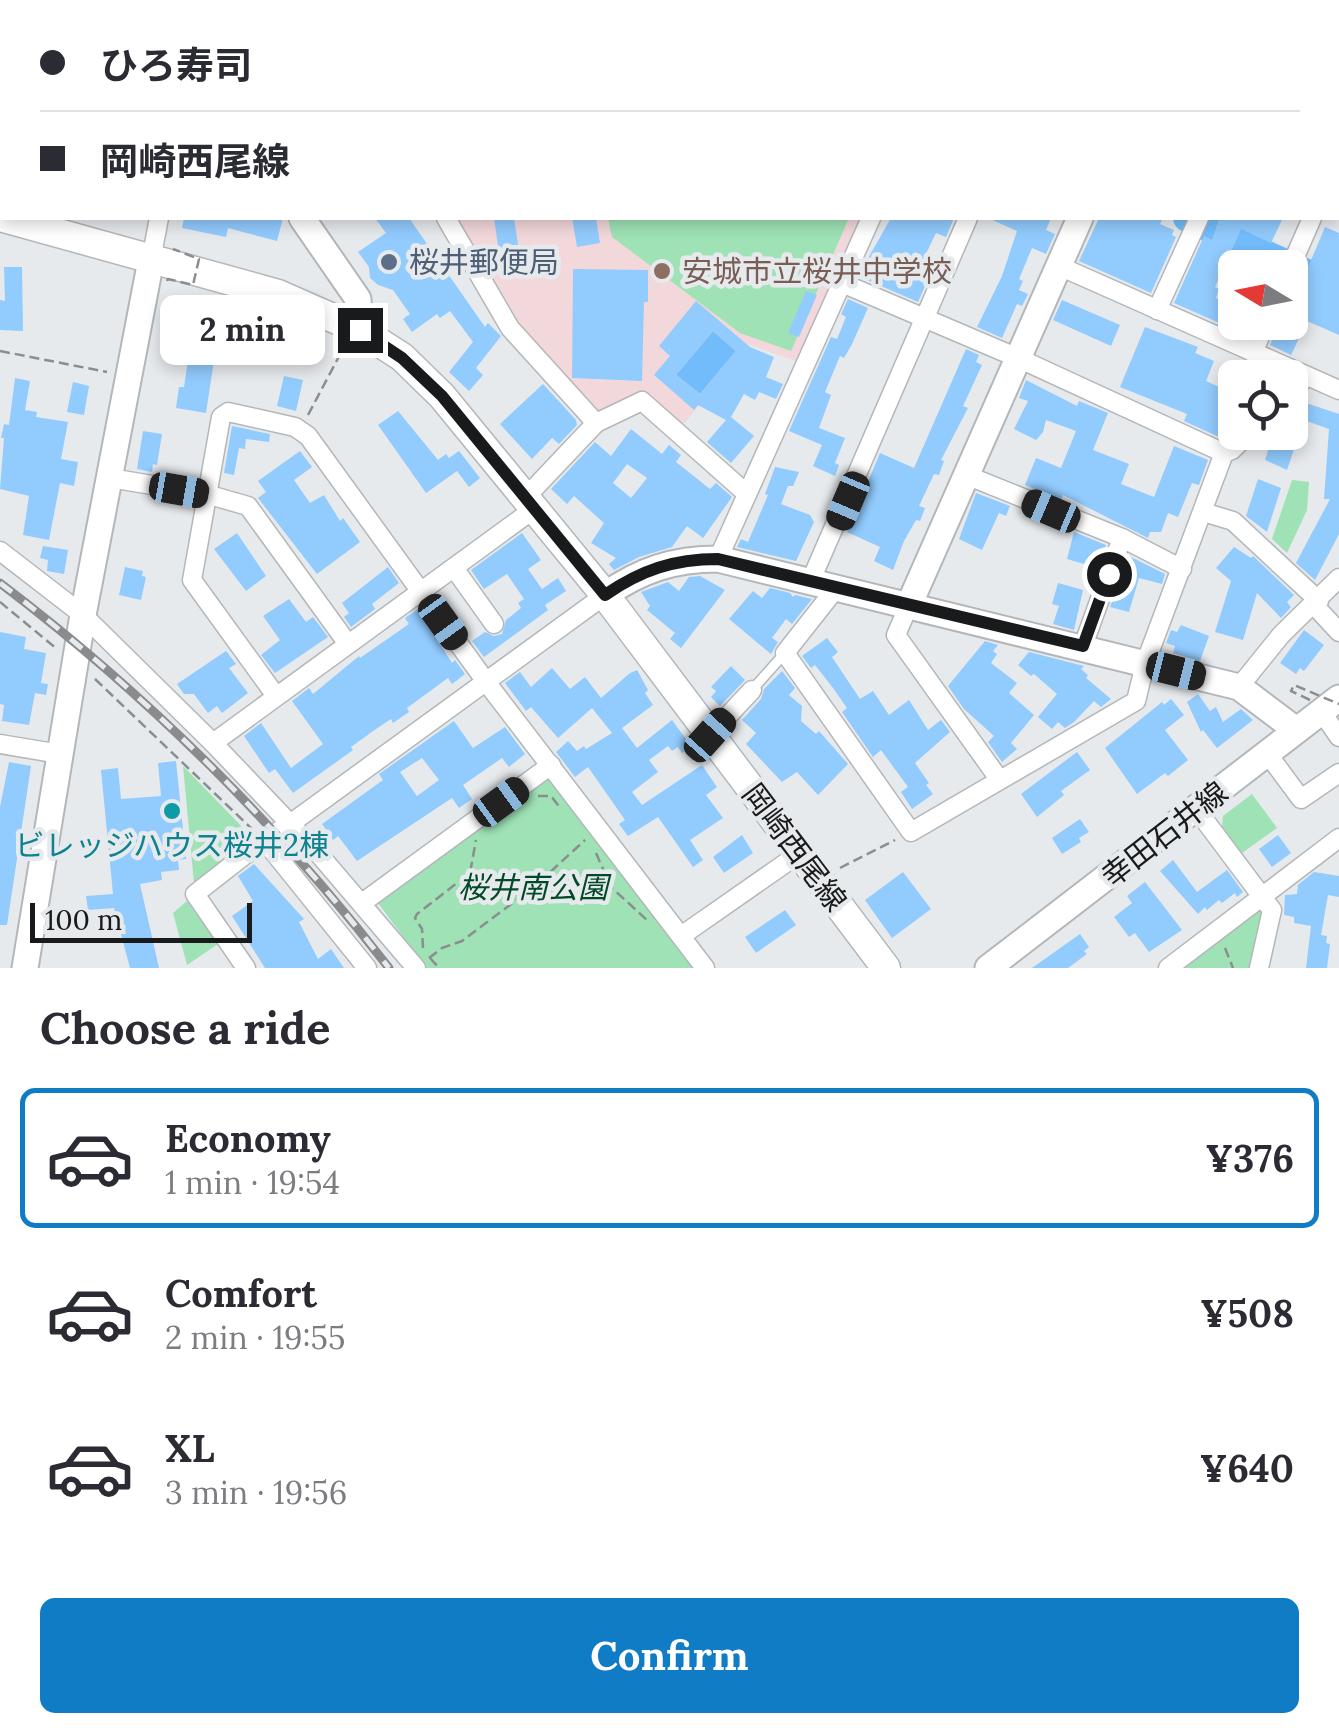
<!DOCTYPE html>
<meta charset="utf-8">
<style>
:root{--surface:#fff;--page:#f7f7f7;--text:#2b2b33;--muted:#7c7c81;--line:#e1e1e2;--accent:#117cc6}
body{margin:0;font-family:Lora,"Noto Sans JP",serif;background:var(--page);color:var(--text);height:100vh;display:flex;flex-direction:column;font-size:38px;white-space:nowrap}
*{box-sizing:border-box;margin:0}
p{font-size:32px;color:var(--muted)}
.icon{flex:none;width:55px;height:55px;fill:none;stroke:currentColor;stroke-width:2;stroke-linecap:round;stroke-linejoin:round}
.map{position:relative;height:968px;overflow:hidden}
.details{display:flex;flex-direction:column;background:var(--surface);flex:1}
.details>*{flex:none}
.top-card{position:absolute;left:0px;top:0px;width:1340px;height:220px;box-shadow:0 5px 15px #0003;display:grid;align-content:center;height:220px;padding:0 40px;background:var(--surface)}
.needle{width:65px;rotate:280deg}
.tools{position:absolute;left:1218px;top:250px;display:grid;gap:20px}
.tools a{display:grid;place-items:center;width:90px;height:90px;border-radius:15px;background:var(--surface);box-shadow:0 5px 15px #0003;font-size:50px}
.scale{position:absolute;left:30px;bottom:25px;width:222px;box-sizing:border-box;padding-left:10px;border:5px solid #191a1b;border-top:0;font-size:28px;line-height:35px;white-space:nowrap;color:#191a1b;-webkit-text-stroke:8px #e7eaed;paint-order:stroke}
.end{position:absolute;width:45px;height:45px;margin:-22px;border:12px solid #191a1b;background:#fff;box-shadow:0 0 0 5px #fff}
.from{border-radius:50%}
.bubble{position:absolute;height:70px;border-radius:15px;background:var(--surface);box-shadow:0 5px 15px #0003;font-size:32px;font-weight:700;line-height:70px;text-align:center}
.car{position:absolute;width:30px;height:60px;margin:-30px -15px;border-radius:12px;box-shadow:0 0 8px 2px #0007;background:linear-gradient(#222 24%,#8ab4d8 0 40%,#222 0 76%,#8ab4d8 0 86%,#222 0)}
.top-card b{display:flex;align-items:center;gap:35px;height:95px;font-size:38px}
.top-card b+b{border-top:2px solid var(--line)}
.top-card i{width:25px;height:25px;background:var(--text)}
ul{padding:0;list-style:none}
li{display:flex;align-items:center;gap:30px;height:140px;margin:0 20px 15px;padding:0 20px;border:5px solid transparent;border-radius:15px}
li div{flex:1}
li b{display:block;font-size:38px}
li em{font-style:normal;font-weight:700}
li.current{border-color:var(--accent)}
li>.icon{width:90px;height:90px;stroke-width:1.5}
h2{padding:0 40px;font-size:45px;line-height:120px}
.button{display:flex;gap:20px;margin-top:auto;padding:20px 40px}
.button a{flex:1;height:115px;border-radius:15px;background:var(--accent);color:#fff;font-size:40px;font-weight:700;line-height:115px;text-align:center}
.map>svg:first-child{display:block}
</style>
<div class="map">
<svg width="1339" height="968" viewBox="0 0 1339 968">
<rect width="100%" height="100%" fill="#e7eaed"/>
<path fill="#f3d8db" d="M454 218H862L798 362 750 345 681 427 643 393 603 411 594 409 518 325Z"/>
<g fill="#9fe2b5">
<path d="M608 218H849L791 351 740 333 612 237Z"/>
<path d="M1292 480 1309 482 1307 510 1287 553 1272 539Z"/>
<path d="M183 766 252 837 251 841 194 883Z"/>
<path d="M546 775 555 778 698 968H426L378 903 380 895Z"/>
<path d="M1252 794 1277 828 1242 853 1222 827 1223 816Z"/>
<path d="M187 901 218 944 187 965 173 913Z"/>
<path d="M1258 908 1266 912 1253 968H1180Z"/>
</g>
<path fill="#73bcfb" d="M713 331 736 351 700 394 676 375Z"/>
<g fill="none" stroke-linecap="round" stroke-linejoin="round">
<g stroke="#73bcfb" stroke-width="28">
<path d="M1237 2 1238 0"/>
<path d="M1187 218 1339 288"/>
</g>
</g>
<g fill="#92cbfe" fill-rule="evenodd">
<path d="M184 218H283L277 241 228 228 226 237 182 228Z"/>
<path d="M375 218H409L485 327 488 323 501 336 476 368 483 375 469 391 449 372 473 342 450 311 440 318 437 314 412 332 403 319 410 314 393 290 378 285 370 278 369 267 358 252 386 233Z"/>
<path d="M494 218H514L520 257 500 260Z"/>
<path d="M572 218H596L600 243 577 247Z"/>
<path d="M891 218H954L946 237 936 233 924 258 928 260 922 274 929 277 918 302 858 276Z"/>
<path d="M988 218H1051L1046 230 1055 234 1046 254 1032 248 1019 279 1023 281 1019 290 1028 294 1022 306 1017 304 1002 338 977 327 1002 276 1017 231Z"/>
<path d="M1099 218H1163L1160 224 1174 230 1172 235 1176 237 1151 293 1079 261Z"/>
<path d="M1215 218H1283L1271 243 1241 229 1231 252 1268 267 1224 268 1215 287 1219 289 1216 298 1233 307 1226 326 1174 303 1204 236 1212 240 1219 219Z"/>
<path d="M1325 227 1339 233V335L1307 321 1291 355 1270 345 1279 322H1290V294L1294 296 1302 276 1304 277Z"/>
<path d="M4 267H22L23 331 0 330V300L5 301Z"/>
<path d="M573 269 648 270V302H644L642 381 572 378Z"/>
<path d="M806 291 817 295 799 337 788 333Z"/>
<path d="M848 299 868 308 852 344 844 358 840 356 825 392 831 395 819 428 845 438 835 463 839 465 835 476 813 466 822 445 789 431 831 337 837 339 846 317 841 314Z"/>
<path d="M1062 300 1120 325 1111 346 1053 320Z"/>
<path d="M696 301 750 347 774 357 766 377 783 384 776 399 759 392 755 400 744 394 731 417 754 436 731 463 707 442 726 420 698 405 694 410 654 375 670 356 659 346ZM713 331 736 351 700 394 676 375Z"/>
<path d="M217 315 236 318 230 349 216 347 206 413 176 408 179 387H184L188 360H183L186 340 178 339 182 318 216 324Z"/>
<path d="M1145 327 1198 347 1195 353 1214 361 1206 381 1235 394 1219 437 1184 421 1187 414 1120 387Z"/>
<path d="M966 349 979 355 976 362 982 365 963 406 968 408 941 460 944 461 939 475 934 474 919 506 925 508 920 521 916 520 904 541 893 570 874 561 880 547 847 532 880 453 914 468Z"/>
<path d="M284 376 303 380 296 411 277 406Z"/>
<path d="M15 378 30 381 25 410 37 412 36 417 68 422 61 459 78 462 74 486 60 483 49 540 23 535 29 496 0 489 4 438H1L4 424 9 425Z"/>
<path d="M1026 380 1077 406 1079 401 1108 413 1093 450 1129 464 1121 484 1154 497 1174 446 1208 460 1199 485 1192 483 1178 517 1168 513 1161 532H1150L1148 538 1063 495 1061 500 1025 485 1036 458 1061 468 1076 431 1046 420 1043 432 1036 440 1014 429 1028 401 1019 398Z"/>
<path d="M73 382 89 386 84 415 67 412Z"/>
<path d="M543 384 576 420 577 425 559 444 552 438 532 459 500 424Z"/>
<path d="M1300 401 1339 414V534L1315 580 1296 563 1330 499H1324L1329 429 1304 420 1287 470 1265 460 1274 432H1290Z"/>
<path d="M398 411 438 460 446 454 449 458 459 451 480 478 469 487 457 471 426 493 378 425Z"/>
<path d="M232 426 270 434 269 442 246 439 245 449 239 448 234 475 224 473Z"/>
<path d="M631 429 662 454 669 445 681 455 676 462 710 489 716 483 732 497 703 538 687 526 672 547 639 557 614 570 609 564 616 558 591 543 604 523 574 496 567 504 551 489 595 442 611 456ZM627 464 647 478 631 498 613 483Z"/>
<path d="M143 431 162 434 157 465 153 464 152 472 137 469Z"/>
<path d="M300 451 312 467 294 480 310 503 324 495 340 521 343 518 360 542 317 574 258 498 266 492 258 481Z"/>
<path d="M775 467 799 472 793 486H788L781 504 810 515 814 522 796 561 737 547 741 539 748 542 768 495 765 494Z"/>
<path d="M1258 479 1281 488 1267 532 1246 516Z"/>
<path d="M976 493 1010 506 1006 516 999 513 982 550 959 539Z"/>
<path d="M1074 532 1106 545 1098 568 1067 559Z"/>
<path d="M237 533 266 576 246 591 214 549Z"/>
<path d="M522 533 541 560 528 569 542 589 558 578 566 591 545 605 548 610 484 657 472 641 485 632 494 636 502 634 506 620 521 608 518 603 524 599 507 574 484 589 471 570Z"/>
<path d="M43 546 68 550 64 574 47 571 48 560 40 558Z"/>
<path d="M1234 547 1251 558 1253 556 1294 595 1287 602 1291 607 1281 618 1257 593 1243 640 1215 632 1231 581 1216 568Z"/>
<path d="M1129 556 1165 574 1162 584 1139 578 1129 612 1110 607Z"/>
<path d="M125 567 143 571 142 576 146 577 141 600 119 595Z"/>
<path d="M388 567 399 583 372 604 375 609 351 627 344 617 349 613 342 603Z"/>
<path d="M700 576 725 590 681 648 670 639 675 633 647 610 650 606 641 592 668 582 679 591 689 577Z"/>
<path d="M1058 583 1083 590 1074 630 1053 624 1059 606 1052 604Z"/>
<path d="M770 588 790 593 793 597 795 595 812 599 792 624 786 619 772 638 778 642 771 654 729 619 753 591 762 598Z"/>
<path d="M289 599 306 622 313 617 328 637 275 673 261 655 280 640 263 616Z"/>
<path d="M418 609 452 663 455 660 465 674 452 684 448 678 407 708 409 712 393 723 391 719 373 731 351 747 353 750 293 793 275 769 269 773 244 736 261 723 291 768 323 744 292 701 309 688 313 694 359 656 360 658 409 624 405 618Z"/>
<path d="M1181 625 1209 636 1200 661 1173 653 1175 646 1166 643 1171 630 1177 632Z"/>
<path d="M1304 630 1324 645 1304 671 1300 668 1296 674 1280 663Z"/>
<path d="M0 632 26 637 24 649 46 653 41 683 48 684 46 695 35 693 29 725 2 721 4 705 0 704Z"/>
<path d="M827 638 838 652 832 657 860 699 873 691 889 715 909 700 928 730 941 720 950 732 915 763 929 783 926 785 933 794 912 809 901 792 908 787 881 750 873 757 842 712 847 708 833 688 815 665 811 668 802 656Z"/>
<path d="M985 641 998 645 993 651 997 654 991 663 1017 683 1009 693 1034 715 1011 743 1017 749 1002 762 988 742 994 736 964 709 948 686Z"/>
<path d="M226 651 236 664 229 668 248 693 222 713 217 706 208 713 194 694H184L177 684Z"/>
<path d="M1029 652 1084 666 1081 669 1088 675 1086 678 1111 699 1101 707 1094 701 1074 722 1065 728 1058 722 1052 729 1038 717 1057 694 1034 674 1031 676 1018 665Z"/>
<path d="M731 666 745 680 720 706 711 697 716 691 711 687Z"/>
<path d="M552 668 570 689 585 677 601 698 630 673 637 670 648 690 645 693 653 705 622 728 637 748 672 720 691 746 682 753 678 747 672 751 668 746 649 760 658 772 632 792 642 805 702 765 717 787 706 795 723 818 690 840 703 860 693 867 658 817 628 836 619 824 625 820 588 767 575 777 556 752 568 741 577 751 584 746 586 749 612 733 592 708 558 738 531 707 526 711 505 683 520 672 531 687Z"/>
<path d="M782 671 795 688 789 695 802 706 801 721 816 734 819 731 848 764 818 795 797 772 782 782 746 744 756 733 742 720 761 699 764 689Z"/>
<path d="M1198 694 1210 711 1216 707 1223 722 1241 709 1253 720 1217 748 1203 730 1201 732 1187 702Z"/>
<path d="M1171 699 1184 715 1165 730 1188 760 1168 776 1165 773 1137 794 1105 748 1162 702 1164 705Z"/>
<path d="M454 721 473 748 505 727 525 754 509 767 502 758 463 785 472 799 459 808 452 798 357 861 338 836 333 840 322 824 383 780 379 774ZM422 758 439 780 417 796 400 772Z"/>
<path d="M1077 752 1090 770 1061 791 1064 795 1037 817 1021 794Z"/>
<path d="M176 761 186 859 178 860 179 870 161 872 162 880 140 884 159 968H130L114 908 88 910 86 896 113 894 101 770 118 768 121 799 161 796 158 763Z"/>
<path d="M9 762 31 766 7 925H0V807Z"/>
<path d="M1080 819 1089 832 1079 838 1081 842 1062 854 1052 838Z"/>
<path d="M742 835 753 853 724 873 713 857Z"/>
<path d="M1278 835 1291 853 1272 867 1259 849Z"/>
<path d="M1173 860 1197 892 1227 870 1243 892 1237 897 1235 893 1222 903 1219 900 1207 910 1205 907 1198 914 1160 871Z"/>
<path d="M254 864 304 919 299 922 318 959 331 949 344 968H265L232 916 253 901 238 876Z"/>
<path d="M903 872 931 909 892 938 865 900Z"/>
<path d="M1314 872 1339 876V897L1328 895 1321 935 1327 936 1326 943 1330 944 1327 968H1306L1311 926 1294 923V917L1284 915 1285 895 1297 894 1298 885Z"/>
<path d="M1145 882 1182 930 1149 952 1135 933 1129 937 1114 917 1132 903 1127 896Z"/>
<path d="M785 910 796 925 756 953 745 937Z"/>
<path d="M1080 934 1089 947 1084 951 1087 954 1068 968H1032Z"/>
</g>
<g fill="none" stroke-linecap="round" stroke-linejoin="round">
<defs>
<path id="lane" d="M752 690 785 653"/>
<g id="street">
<path d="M864 0 869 2"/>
<path d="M163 2V0"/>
<path d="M267 2 271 0"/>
<path d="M550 2 554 0"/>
<path d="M751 2 753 0"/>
<path d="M963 2 964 0"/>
<path d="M1063 2 1064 0"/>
<path d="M1295 2 1296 0"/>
<path d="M1338 86H1339"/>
<path d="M0 123 2 122"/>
<path d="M1338 160 1339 157"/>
<path d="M1338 208H1339"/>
<path d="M446 218 510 328 596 423 642 401 747 494"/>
<path d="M151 260 159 218"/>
<path d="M1059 266 1339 390"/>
<path d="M1290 268 1312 218"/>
<path d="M842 283 1018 358 1224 453"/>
<path d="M1157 310 1199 218"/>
<path d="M1253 353 1266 322"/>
<path d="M1290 393 1306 377"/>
<path d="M966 475 1122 538 1182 569"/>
<path d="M110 478 206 494 248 506 348 644"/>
<path d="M525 498 596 423"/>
<path d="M1203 512 1233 521 1319 601"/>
<path d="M0 551 83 615 213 743 317 852 416 968"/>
<path d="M718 559 871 218"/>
<path d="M454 568 494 624"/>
<path d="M811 580 968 218"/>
<path d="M837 587 785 653 911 832 1136 701 1145 664 1224 453 1232 450 1250 432"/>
<path d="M909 605 896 635 999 779"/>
<path d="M1314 605 1339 632"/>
<path d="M1083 646 1122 538"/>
<path d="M1239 687 1281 635 1339 578"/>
<path d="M276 696 192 580 221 417 228 412 295 427 308 436 487 683 705 968"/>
<path d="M1321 711 1339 737"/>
<path d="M710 735 752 690"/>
<path d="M213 743 534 509"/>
<path d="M0 744 60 754"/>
<path d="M1267 753 1301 799 1339 773"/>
<path d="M1197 810 1272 910 1259 968"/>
<path d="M264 840 290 824 605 595"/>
<path d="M362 903 551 765"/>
<path d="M681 936 800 853"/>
<path d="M246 968 195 894 264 840 367 968"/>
<path d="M1168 968 1339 838"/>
</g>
<g id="secondary">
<path d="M116 0 118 2"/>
<path d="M1175 2 1176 0"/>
<path d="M302 218 358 299 360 330"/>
<path d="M605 595C641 570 673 559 718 559L1239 687 1296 730"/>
<path d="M909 605 1080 218"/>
<path d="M25 968 83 615 151 260"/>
<path d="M988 968 1339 698"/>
</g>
<path id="primary" d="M4 218 278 294 360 330 402 357 442 396 605 595 886 968"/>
</defs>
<use href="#lane" stroke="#b4b7b9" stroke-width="12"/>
<use href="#street" stroke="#b4b7b9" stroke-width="21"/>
<use href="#secondary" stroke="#b4b7b9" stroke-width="29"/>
<use href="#primary" stroke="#b4b7b9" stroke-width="31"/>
<g stroke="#8b8e90" stroke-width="2.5" stroke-dasharray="10 5" stroke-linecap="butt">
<path d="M910 0 916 2"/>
<path d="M935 0 937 2"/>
<path d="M0 351 107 372"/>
<path d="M308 415 344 347"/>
<path d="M0 602 57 649"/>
<path d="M95 679 252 829"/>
<path d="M538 796H551L560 808"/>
<path d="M596 853 611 887 648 921"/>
<path d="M840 868 895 840"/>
<path d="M423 948 422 929 415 918 417 914 470 873 476 840"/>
<path d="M1225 948 1233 968"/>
<path d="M429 958 442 948 462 941 534 887 585 840"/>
<path d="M430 958 439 968"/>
</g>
<use href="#lane" stroke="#fff" stroke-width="9"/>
<use href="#street" stroke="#fff" stroke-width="18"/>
<use href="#secondary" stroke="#fff" stroke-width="25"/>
<use href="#primary" stroke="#fff" stroke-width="28"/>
<defs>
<path id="rail" d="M0 583C144 692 278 824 389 968"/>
</defs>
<use href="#rail" stroke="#898b8d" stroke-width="9"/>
<use href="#rail" stroke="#e7eaed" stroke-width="5" stroke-dasharray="15" stroke-linecap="butt"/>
<g stroke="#8b8e90" stroke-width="2.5" stroke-dasharray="10 5" stroke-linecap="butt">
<path d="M167 281 168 279 193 285 199 259 173 249"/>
<path d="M1310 700 1291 691 1294 685 1339 704"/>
</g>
</g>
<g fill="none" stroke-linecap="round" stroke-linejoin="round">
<path stroke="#191a1b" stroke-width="12" d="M360 330 402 358 442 396 605 595C641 570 674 559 718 559L1083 646 1109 574"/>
</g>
<circle fill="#5c6f8a" stroke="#e7eaed" stroke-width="4" cx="389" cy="262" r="10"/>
<circle fill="#8d6e63" stroke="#e7eaed" stroke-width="4" cx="662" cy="271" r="10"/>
<circle fill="#0f9aa8" stroke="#e7eaed" stroke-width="4" cx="172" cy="811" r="10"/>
<g text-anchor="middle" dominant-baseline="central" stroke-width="9" stroke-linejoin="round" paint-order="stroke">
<g font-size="30" fill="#4e5e75" stroke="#e7eaed" text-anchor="start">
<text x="409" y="262">桜井郵便局</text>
</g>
<g font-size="30" fill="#785e54" stroke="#e7eaed" text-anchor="start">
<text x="682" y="271">安城市立桜井中学校</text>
</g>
<g font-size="30" fill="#191a1b" stroke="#e7eaed">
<text transform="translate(1164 834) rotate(-38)">幸田石井線</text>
<text transform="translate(795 847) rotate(53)">岡崎西尾線</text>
</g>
<g font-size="30" fill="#0d838f" stroke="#e7eaed">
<text x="172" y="845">ビレッジハウス桜井2棟</text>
</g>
<g font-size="30" font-style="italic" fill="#024a27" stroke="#e7eaed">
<text x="533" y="887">桜井南公園</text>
</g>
</g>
</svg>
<div class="tools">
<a><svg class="needle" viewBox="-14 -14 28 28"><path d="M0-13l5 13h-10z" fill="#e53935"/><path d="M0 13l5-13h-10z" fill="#7c7c81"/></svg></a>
<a><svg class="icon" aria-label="locate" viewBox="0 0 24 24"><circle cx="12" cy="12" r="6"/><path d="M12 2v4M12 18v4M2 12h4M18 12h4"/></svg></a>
</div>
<div class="scale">100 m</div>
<i class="end from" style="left:1109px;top:574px"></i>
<i class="end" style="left:360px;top:330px"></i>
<div class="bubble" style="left:160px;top:295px;width:165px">2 min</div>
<i class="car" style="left:179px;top:490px;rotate:100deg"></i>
<i class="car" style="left:848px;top:501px;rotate:203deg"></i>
<i class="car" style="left:1051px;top:511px;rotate:293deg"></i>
<i class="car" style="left:443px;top:622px;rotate:144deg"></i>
<i class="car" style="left:1176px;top:671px;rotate:104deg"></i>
<i class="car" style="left:710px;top:735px;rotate:42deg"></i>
<i class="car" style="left:501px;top:802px;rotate:54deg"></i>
<div class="top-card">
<b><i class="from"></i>ひろ寿司</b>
<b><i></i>岡崎西尾線</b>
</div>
</div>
<section class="details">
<h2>Choose a ride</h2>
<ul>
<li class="current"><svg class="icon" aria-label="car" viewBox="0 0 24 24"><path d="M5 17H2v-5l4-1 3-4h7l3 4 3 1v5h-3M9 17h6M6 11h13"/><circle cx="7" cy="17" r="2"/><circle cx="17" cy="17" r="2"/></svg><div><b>Economy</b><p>1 min · 19:54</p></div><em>¥376</em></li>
<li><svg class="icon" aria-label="car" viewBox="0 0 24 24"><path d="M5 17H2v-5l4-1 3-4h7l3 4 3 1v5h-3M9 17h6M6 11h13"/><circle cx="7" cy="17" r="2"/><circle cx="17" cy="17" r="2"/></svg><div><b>Comfort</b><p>2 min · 19:55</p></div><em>¥508</em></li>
<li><svg class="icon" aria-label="car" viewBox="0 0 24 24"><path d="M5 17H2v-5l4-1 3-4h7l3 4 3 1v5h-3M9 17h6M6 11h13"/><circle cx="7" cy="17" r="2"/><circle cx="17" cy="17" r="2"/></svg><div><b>XL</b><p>3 min · 19:56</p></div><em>¥640</em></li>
</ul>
<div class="button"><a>Confirm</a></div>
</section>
